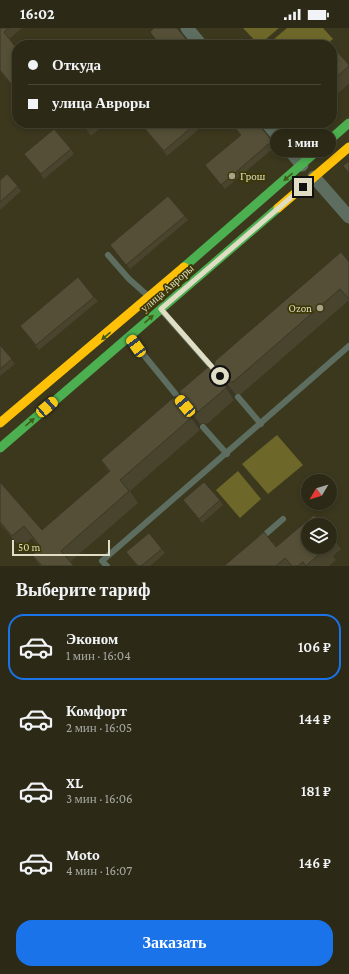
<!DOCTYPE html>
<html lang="ru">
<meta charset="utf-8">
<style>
:root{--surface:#2c2a16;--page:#34321f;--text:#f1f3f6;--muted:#a6a7a1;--line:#484635;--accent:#1a73e8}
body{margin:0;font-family:"Crimson Pro",serif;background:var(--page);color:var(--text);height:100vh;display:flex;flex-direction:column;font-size:15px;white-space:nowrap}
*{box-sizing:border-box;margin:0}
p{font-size:13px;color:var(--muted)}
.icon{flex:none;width:22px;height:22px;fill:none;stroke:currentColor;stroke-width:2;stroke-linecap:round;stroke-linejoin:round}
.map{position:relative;height:538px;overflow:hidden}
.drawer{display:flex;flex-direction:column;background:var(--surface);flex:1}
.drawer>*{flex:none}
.guide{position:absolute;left:12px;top:12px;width:325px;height:88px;border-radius:16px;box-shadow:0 2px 6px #0003,0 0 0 1px var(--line);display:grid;align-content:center;height:88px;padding:0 16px;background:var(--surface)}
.needle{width:26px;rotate:232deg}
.tools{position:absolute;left:301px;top:446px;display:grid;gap:8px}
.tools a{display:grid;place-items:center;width:36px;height:36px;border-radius:50%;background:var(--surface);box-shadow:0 2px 6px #0003,0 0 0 1px var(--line);font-size:20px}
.scale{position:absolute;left:12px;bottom:10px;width:98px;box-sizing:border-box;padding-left:4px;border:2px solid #dfddc4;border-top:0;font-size:11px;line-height:14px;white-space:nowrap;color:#dfddc4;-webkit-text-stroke:3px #3c3705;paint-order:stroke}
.end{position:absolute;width:18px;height:18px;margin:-9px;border:5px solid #dfddc4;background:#111;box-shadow:0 0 0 2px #111}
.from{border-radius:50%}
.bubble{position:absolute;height:28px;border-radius:14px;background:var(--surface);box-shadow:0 2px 6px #0003,0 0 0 1px var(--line);font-size:13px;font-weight:600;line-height:28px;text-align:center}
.car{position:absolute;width:12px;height:24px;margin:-12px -6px;border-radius:5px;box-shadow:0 0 3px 1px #0007;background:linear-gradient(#f5c518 24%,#345 0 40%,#f5c518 0 76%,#345 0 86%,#f5c518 0)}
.guide b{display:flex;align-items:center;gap:14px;height:38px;font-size:15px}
.guide b+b{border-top:1px solid var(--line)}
.guide i{width:10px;height:10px;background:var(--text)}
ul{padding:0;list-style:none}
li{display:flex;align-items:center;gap:12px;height:66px;margin:0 8px 6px;padding:0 8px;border:2px solid transparent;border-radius:16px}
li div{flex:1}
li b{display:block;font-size:15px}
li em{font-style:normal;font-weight:600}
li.active{border-color:var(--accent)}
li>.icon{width:36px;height:36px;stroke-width:1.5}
h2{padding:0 16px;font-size:18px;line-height:48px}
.button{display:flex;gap:8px;margin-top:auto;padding:8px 16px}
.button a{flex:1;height:46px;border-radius:16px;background:var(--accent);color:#fff;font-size:16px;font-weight:600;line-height:46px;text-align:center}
.status{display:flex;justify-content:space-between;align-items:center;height:28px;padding:0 20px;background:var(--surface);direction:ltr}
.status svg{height:11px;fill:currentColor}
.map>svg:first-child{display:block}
</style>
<div class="status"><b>16:02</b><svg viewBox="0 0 49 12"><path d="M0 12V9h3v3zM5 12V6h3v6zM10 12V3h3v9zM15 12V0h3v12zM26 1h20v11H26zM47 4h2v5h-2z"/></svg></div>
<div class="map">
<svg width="349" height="538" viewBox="0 0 349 538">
<rect width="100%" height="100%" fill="#3b381e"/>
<g fill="#6e672a">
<path d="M243 0H279L259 17Z"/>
<path d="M287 0H323L333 11 326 17H267Z"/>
<path d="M277 407 303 437 268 466 242 436Z"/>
<path d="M238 443 261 471 240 490 216 462Z"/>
</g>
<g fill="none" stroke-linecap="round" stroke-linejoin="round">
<g stroke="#5d6e60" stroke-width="6">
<path d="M108 227 129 251 147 267"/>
<path d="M163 284 217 345"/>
<path d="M130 310 182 374"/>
<path d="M238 369 261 396"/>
<path d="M203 399 227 426"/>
<path d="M260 511 283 491"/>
<path d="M107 538 102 533 349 318"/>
</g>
<g stroke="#5d6e60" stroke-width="13">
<path d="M187 0 201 17"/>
<path d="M267 95 302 137"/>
<path d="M314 149 349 189"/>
</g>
<g stroke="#4caf50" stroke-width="9">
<path d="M184 239 349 95"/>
<path d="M0 420 278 180"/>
</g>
<g stroke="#ffc107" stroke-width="9">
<path d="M278 180 349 119"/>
<path d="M0 395 184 239"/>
</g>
</g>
<g fill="#48442e">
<path d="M0 0H22L9 11 17 21V62L16 63 0 43Z"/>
<path d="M332 21 349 37V56L332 70Z"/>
<path d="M81 95H107L91 108Z"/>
<path d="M140 95H192L198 102 167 128Z"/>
<path d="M230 95H258L276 118 225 161 205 137 241 107Z"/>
<path d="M71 121 74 126 44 151 24 126Z"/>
<path d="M0 152 18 158 21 163 0 182Z"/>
<path d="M185 188 188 192 130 241 110 217Z"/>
<path d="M349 234V273H348L241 366H235L234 372 207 396 202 395 200 396V402L130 463 138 475 70 534 74 538H40L32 527 40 520 32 510 21 520 0 496V454L42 502 109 444 101 432 180 369 214 340Z"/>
<path d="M94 269 98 273 39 322 20 298Z"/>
<path d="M0 317 15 336 0 348Z"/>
<path d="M183 472H220L223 477 202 495Z"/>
<path d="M330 506 341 521 333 528 336 532 329 538H224L308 519H330Z"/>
<path d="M162 521 165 525 150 538H137L126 524Z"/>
</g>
<g fill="#3b3726">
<path d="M226 354 235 366 234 372 226 360Z"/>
<path d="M191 384 200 396V402L191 390Z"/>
</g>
<g fill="#544f36" stroke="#3b3726">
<path d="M0 0H9L4 4 17 21V52L11 56 0 42Z"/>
<path d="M154 0H177L191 17H160L150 4Z"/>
<path d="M334 20 349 37V38L332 53V21Z"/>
<path d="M81 95H98L88 103Z"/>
<path d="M140 95H192L194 97 164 123Z"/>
<path d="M231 95H258L272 113 221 157 205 137 241 107Z"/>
<path d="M54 101 71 121 41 146 24 126Z"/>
<path d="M349 133V145L343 138Z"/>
<path d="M7 146 18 158 0 174V152Z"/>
<path d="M168 168 185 188 126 237 110 217Z"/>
<path d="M341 224 349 234V271L340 261 233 354H226V360L198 384 194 382 191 384V390L120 452 129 463 61 523 74 538H42L32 527 41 519 24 498 12 508 0 494V454L42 502 110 443 101 432 174 369H180V363L208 339 214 340 215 333Z"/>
<path d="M78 249 94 269 36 317 20 298Z"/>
<path d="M0 317 12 331 0 341Z"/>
<path d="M204 454 220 472 199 491 183 472Z"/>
<path d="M314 487 322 497H308V519H327L306 538 303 534 298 538H292L285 530 276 538H224L264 504 276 519Z"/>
<path d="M149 505 162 521 141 538H138L126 524Z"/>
</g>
<defs><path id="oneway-solid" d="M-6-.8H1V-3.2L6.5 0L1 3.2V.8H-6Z"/></defs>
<g fill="#415b1c">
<use href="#oneway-solid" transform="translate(288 149) rotate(139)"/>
<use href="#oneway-solid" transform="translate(149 291) rotate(-41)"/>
<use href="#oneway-solid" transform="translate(106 308) rotate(140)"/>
<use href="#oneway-solid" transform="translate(30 394) rotate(-41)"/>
</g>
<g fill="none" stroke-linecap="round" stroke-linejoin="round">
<path stroke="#dfddc4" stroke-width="5" d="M220 348 161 281 303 159"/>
</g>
<g fill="#a6a38a" stroke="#3c3705" stroke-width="1.5">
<circle cx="232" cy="148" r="4"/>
<circle cx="320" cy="280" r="4"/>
</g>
<g text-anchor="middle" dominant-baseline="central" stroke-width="3.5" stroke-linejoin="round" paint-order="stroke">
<g font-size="11" fill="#dfddc4" stroke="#3c3705" text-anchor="start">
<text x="240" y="148">Грош</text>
<text x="312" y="280" text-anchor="end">Ozon</text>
</g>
<g font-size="11" fill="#dfddc4" stroke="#3c3705">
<text transform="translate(167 260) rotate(-41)">улица Авроры</text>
</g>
</g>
</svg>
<div class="tools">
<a><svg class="needle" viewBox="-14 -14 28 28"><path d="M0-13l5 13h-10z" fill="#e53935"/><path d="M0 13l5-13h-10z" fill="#a6a7a1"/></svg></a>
<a><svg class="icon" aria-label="layers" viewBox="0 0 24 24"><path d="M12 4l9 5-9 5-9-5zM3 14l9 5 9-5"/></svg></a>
</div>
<div class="scale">50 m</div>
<i class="end from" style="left:220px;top:348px"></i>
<i class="end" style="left:303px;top:159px"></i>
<div class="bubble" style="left:270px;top:101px;width:66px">1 мин</div>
<i class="car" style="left:136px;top:318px;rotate:324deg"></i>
<i class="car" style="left:185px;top:378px;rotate:320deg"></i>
<i class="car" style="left:47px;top:379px;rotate:49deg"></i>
<div class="guide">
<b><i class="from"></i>Откуда</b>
<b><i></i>улица Авроры</b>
</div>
</div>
<section class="drawer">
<h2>Выберите тариф</h2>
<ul>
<li class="active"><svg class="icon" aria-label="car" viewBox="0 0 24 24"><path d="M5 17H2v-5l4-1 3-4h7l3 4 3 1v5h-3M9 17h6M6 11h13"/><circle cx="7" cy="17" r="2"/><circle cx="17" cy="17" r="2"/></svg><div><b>Эконом</b><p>1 мин · 16:04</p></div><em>106 ₽</em></li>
<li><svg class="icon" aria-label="car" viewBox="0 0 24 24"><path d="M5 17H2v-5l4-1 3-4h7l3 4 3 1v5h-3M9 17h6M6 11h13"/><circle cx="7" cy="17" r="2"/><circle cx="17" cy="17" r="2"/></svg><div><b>Комфорт</b><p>2 мин · 16:05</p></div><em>144 ₽</em></li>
<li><svg class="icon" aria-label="car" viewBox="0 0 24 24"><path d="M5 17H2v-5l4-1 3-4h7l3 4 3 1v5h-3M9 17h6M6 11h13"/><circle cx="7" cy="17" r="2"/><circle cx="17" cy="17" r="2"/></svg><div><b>XL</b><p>3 мин · 16:06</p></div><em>181 ₽</em></li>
<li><svg class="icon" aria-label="car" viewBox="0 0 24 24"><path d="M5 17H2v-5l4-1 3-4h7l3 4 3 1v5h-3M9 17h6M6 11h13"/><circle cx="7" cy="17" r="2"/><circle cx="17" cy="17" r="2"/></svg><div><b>Moto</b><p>4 мин · 16:07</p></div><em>146 ₽</em></li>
</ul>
<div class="button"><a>Заказать</a></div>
</section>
